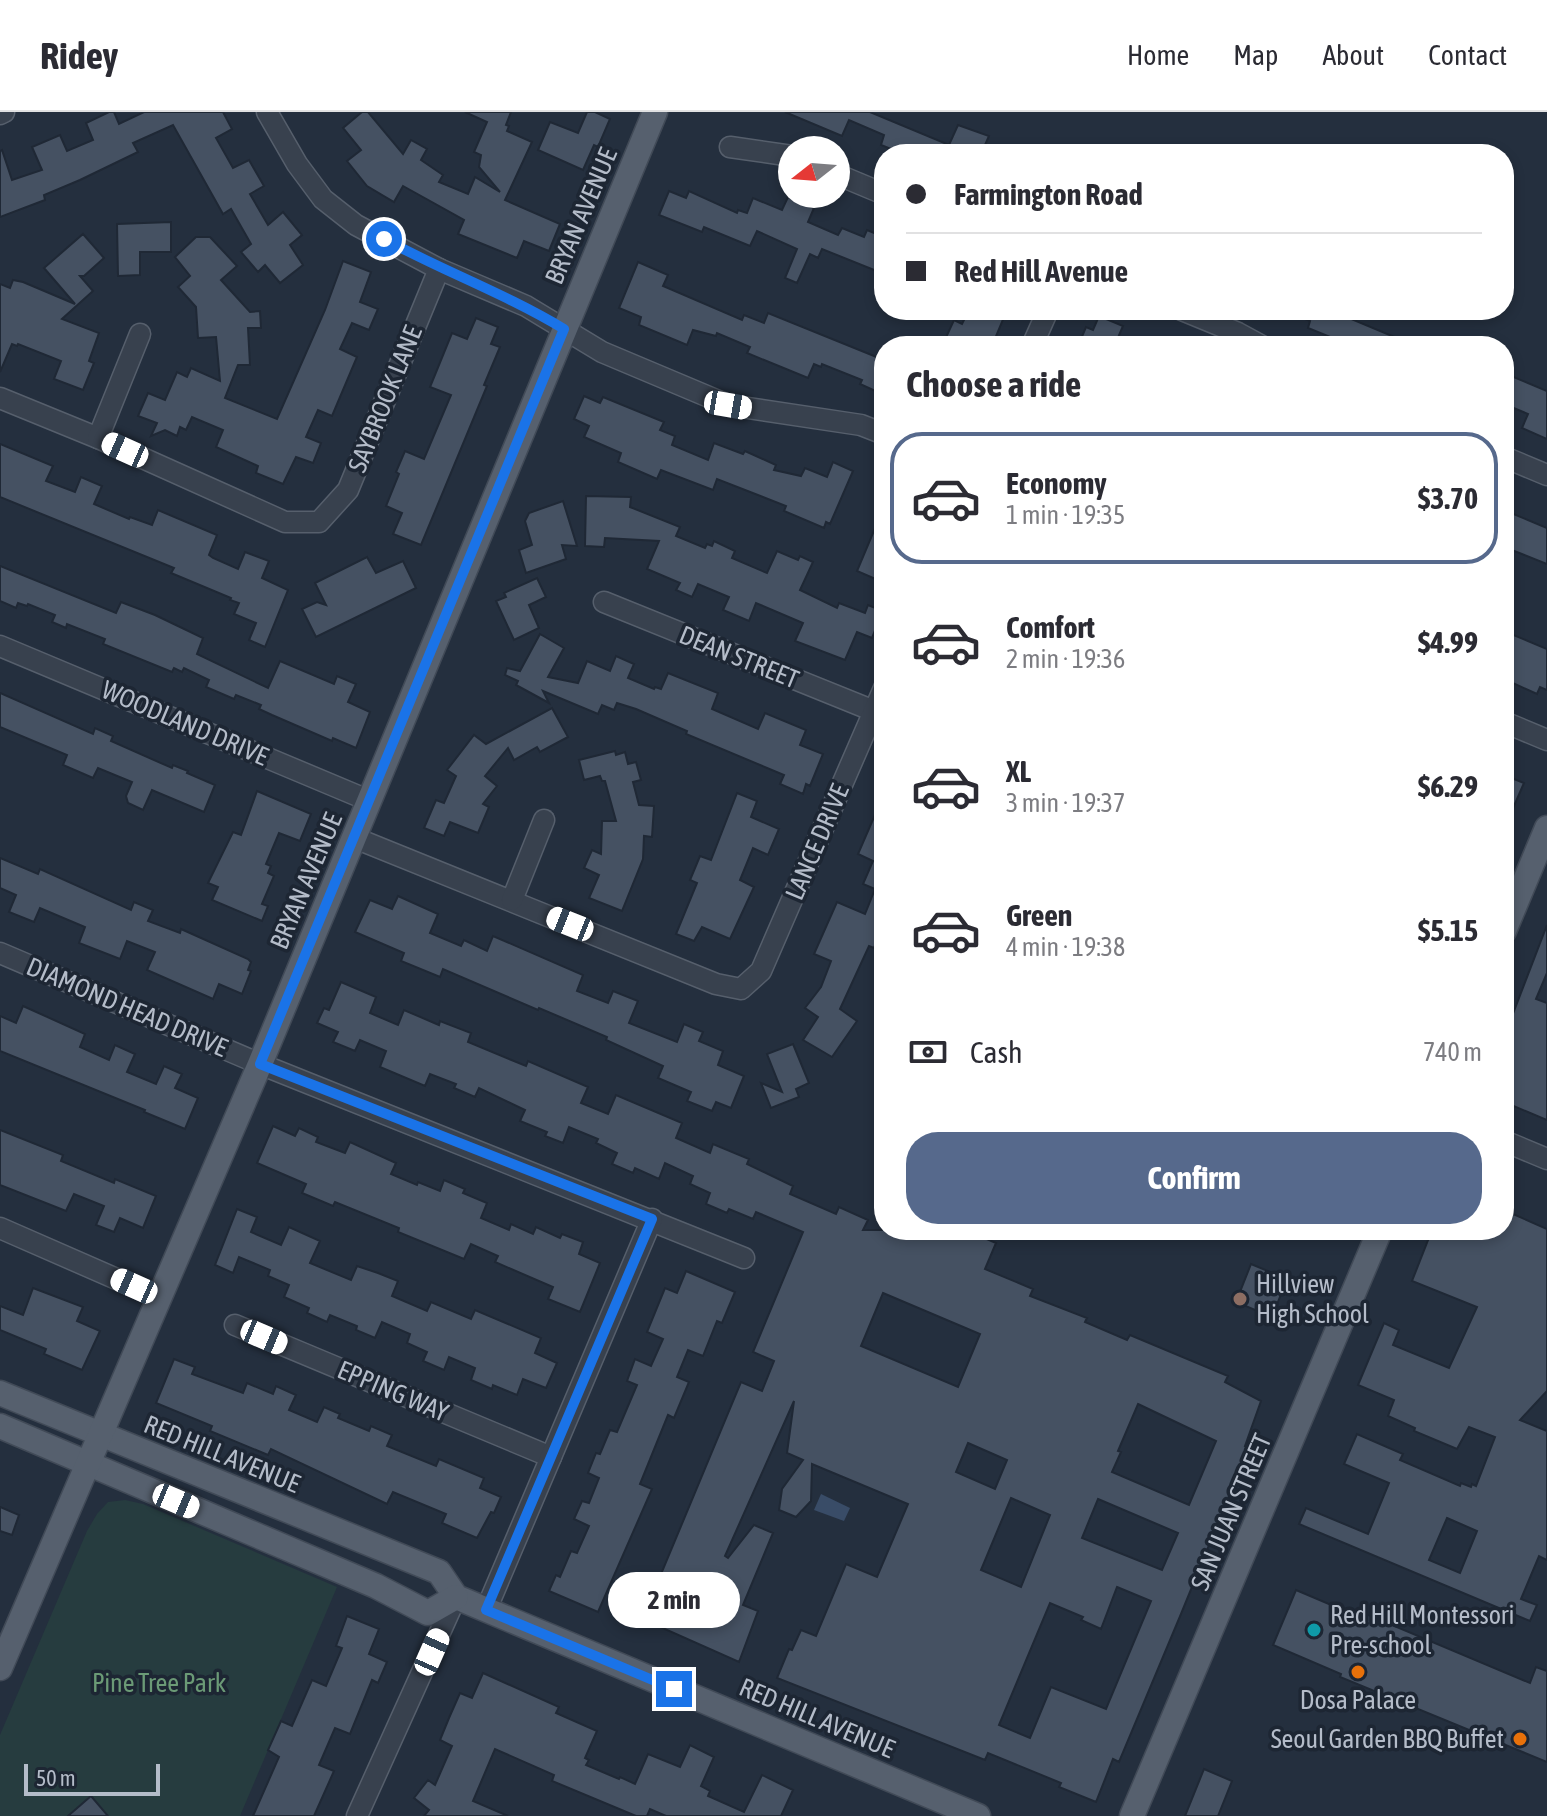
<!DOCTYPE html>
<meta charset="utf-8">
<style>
:root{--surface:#fff;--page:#f7f7f7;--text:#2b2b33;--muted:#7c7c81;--line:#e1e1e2;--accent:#56698c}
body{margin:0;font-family:"Asap Condensed",sans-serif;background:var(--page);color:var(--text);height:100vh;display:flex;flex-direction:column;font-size:30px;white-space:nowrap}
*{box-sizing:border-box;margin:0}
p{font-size:26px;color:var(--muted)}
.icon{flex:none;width:44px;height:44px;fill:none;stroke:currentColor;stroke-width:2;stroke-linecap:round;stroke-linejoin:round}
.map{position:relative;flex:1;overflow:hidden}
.details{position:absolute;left:874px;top:224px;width:640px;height:904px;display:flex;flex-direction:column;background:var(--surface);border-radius:32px;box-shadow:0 4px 12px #0003}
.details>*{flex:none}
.guide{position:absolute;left:874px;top:32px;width:640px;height:176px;border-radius:32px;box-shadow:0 4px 12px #0003;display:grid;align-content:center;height:176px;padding:0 32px;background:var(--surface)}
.needle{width:52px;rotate:253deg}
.fabs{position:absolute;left:778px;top:24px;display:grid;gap:16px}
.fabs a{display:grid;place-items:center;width:72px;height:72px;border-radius:50%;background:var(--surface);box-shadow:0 4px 12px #0003;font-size:40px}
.scale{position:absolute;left:24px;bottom:20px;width:136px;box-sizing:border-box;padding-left:8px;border:4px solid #b4bcc9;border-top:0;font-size:22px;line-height:28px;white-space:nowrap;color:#b4bcc9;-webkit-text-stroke:6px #1d2633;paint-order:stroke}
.end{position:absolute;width:36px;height:36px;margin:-18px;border:10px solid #1a73e8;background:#fff;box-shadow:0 0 0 4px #fff}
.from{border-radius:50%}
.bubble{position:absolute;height:56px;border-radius:28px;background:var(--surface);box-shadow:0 4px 12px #0003;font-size:26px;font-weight:700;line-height:56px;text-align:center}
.car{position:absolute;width:24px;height:48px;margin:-24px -12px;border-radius:10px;box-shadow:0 0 6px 2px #0007;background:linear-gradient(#fff 24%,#345 0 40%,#fff 0 76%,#345 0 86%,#fff 0)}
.guide b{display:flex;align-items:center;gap:28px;height:76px;font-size:30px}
.guide b+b{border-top:2px solid var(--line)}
.guide i{width:20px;height:20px;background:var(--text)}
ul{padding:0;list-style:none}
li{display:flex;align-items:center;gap:24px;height:132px;margin:0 16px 12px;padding:0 16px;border:4px solid transparent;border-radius:32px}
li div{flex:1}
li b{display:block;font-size:30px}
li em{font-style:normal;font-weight:700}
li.active{border-color:var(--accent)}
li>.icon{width:72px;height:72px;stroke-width:1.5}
h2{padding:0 32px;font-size:36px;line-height:96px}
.pay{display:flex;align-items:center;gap:20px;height:88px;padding:0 32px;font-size:30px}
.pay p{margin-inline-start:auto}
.cta{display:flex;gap:16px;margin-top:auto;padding:16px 32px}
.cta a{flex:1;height:92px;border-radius:32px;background:var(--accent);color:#fff;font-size:32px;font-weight:700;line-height:92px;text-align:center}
header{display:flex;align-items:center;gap:48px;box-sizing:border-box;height:112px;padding:0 40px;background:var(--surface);border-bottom:2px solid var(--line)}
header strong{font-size:38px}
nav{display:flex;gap:44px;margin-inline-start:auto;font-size:28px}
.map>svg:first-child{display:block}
</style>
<header>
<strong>Ridey</strong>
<nav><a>Home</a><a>Map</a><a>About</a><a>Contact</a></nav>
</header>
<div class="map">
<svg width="1547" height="1704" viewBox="0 0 1547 1704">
<rect width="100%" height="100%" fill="#242f3e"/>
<path fill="#263c3f" d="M125 1388 143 1392 337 1475 240 1704H0V1623L87 1419 97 1402 108 1390Z"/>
<path fill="#394c67" d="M821 1382 850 1396 844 1409 814 1398Z"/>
<g fill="#455162" stroke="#1f2835" stroke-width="2" fill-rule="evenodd">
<path d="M109 0H114L119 12 144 0H223L232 17 216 26 233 56 249 48 264 74 250 82 268 113 283 100 302 123 290 133 303 153 280 171 265 153 258 160 241 140 251 132 231 97 223 102 173 13 133 31 138 40 80 68 44 83 45 88 0 105V39L2 38 12 68 42 58 32 35 60 23 67 39 93 28 86 11Z"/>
<path d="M362 0H368L403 42 411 28 427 37 421 48 443 63 439 70 468 82 475 65 500 80 479 55 481 43 474 40 487 10 465 0H511L506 13 509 14 507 19 532 30 505 88 560 112 549 139 524 129 517 146 458 122 464 108 403 74 394 90 367 74 347 49 361 38 343 16Z"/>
<path d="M587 0H595L610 7 598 35 594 33 583 58 538 38 550 10 578 21Z"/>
<path d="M785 0H870L949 33 958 13 989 24 981 42H894L896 39 881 33 884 23 849 8 842 24Z"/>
<path d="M669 79 686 86 689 79 737 101 738 98 747 101 753 86 782 98 788 85 814 96 808 110 838 123 842 116 864 125 867 118 884 125V162L822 137 818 146 810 142 797 171 785 166 797 137 757 119 750 134 704 115 702 120 659 103Z"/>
<path d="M171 110V140H140V163L118 164 117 112Z"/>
<path d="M83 122 104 146 84 164H80L93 179 62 207 99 221 89 249 94 251 83 278 54 267 61 249 18 232 17 234 12 232 0 260V172L10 176 13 168 23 170 75 192 44 156Z"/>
<path d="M196 125H210L237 154 221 168 250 200 260 199 261 216H248L250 253H238L225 286 277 307 325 198 343 149 371 160 360 190 378 197 369 218 352 211 340 237 357 245 332 304 318 298 306 325 321 331 313 351 296 345 283 372 256 361 258 354 216 335 223 318 192 305 186 318 180 315 177 324 165 318 151 324 157 311 138 304 148 281 165 288 177 260 187 265 191 256 220 269 216 225 198 226 196 195 178 175 190 164 175 145Z"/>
<path d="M638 150 668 163 663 174 742 208 744 203 764 211 768 201 884 248V283L860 272 862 268 822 252 821 255 814 252 808 266 747 241 750 235 717 221 716 224 693 218 687 233 639 213 641 205 619 196Z"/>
<path d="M969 198H1007L992 234H942L954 208 962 212Z"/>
<path d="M1284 198H1346L1344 204 1416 234H1352L1308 216 1310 209Z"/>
<path d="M1099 204 1123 214 1117 228 1130 234H1078L1086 215 1093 218Z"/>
<path d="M476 206 498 215 491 232 500 235 484 273 487 274 421 433 393 422 402 401 386 394 399 362 396 360 405 339 424 347 451 283 430 275 452 221 467 227Z"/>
<path d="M1504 261 1547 279V327L1522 316 1528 302 1504 292Z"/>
<path d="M584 284 600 291 603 285 664 310 660 318 675 324 672 333 708 348 714 331 743 342 745 339 776 353 774 358 801 364 805 356 827 365 833 350 853 359 830 412 826 410 824 416 784 399 786 394 717 367 713 378 661 358 657 367 618 350 621 341 584 325 589 314 574 307Z"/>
<path d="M0 332 53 354 46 369 75 380 81 365 102 374 94 392 129 407 130 405 152 413 158 398 217 423 209 443 213 446 238 457 245 440 269 449 262 466 288 478 265 535 249 528 256 511 234 502 239 491 230 488 231 486 171 461 174 456 0 385Z"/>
<path d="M586 384 631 385 630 395 680 415 676 424 705 436 707 432 712 434 714 429 735 439 732 446 767 461 777 439 798 448 800 444 813 450 800 478 837 496 839 491 865 501 868 493 883 499 872 526 857 520 845 548 795 529 803 511 756 491 749 509 723 498 729 485 698 472 692 485 676 478 680 471 647 457 659 429 605 426 604 435 585 434Z"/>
<path d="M563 389 577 434 562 433 566 447 526 461 519 438 532 433 525 409 529 401Z"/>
<path d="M884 395V461L880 469 857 459Z"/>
<path d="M1504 398 1547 416V452L1504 435Z"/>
<path d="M367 445 376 461 403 449 416 476 316 525 302 497 317 490 326 493 315 471Z"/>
<path d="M0 454 116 501 121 490 155 503 203 526 197 542 268 576 280 549 334 572 337 564 356 572 348 590 370 600 356 636 333 626 332 629 272 603 259 597 261 593 236 583 234 587 206 575 209 568 184 556 182 560 174 556 172 560 103 532 105 527 67 512 66 516 52 510 55 503 28 492 27 494 18 491 16 496 0 489Z"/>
<path d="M537 466 546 485 529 493 539 516 514 528 496 489 506 485 504 481Z"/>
<path d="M1504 519 1547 537V578L1540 575 1537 582 1504 567Z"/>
<path d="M540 522 564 536 548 565 578 571 587 549 610 559 616 544 634 552 628 566 654 577 655 575 661 577 668 561 718 581 712 597 758 617 765 601 806 618 800 633 823 642 810 674 806 672 803 682 780 672 784 663 686 622 687 619 636 597 617 591 614 598 602 593 598 602 543 579 549 591 516 573 518 569 505 563 507 556 520 559Z"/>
<path d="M0 581 93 622 95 616 113 624 111 629 172 656 173 653 188 659 187 661 215 673 204 700 152 678 143 698 128 691 126 684 132 670 98 656 93 666 63 653 67 643 0 615Z"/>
<path d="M552 596 568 625 540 640 537 635 514 648 508 636 485 664 497 674 483 692 489 695 478 721 450 710 444 724 424 716 436 688 444 691 456 664 447 658 474 623 486 632Z"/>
<path d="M615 639 616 643 625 640 628 652 636 650 641 668 633 670 639 693 654 694 652 725 644 724 643 747 622 799 589 786 599 763 584 756 592 738 601 742 602 709H616L605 669H602L600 664 584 668 579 648Z"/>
<path d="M1504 663 1524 671 1504 717Z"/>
<path d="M257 679 311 702 300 729 279 721 266 752 271 754 268 761 274 764 262 792 268 794 262 809 212 788 218 775 208 771 233 720 241 723Z"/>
<path d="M737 681 757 689 751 705 779 717 768 743 753 736 740 768 754 775 730 827 702 815 694 829 676 822 697 771 690 768 700 744 711 748Z"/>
<path d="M884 682V809L874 836 869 834 840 897 857 909 832 945 803 928 818 905 805 896 821 875 831 849 814 842 837 790 865 802 875 777 863 772 873 749 858 742Z"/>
<path d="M0 746 38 762 40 757 131 798 134 790 153 798 148 809 180 821 181 817 248 847 251 850 248 858 251 859 242 882 219 872 213 887 147 858 155 840 127 829 120 847 79 831 85 815 40 796 34 810 9 800 16 783 0 776Z"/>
<path d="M398 784 438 802 430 821 461 834 464 828 487 839 493 824 583 863 577 879 608 891 613 879 638 889 629 911 677 930 684 912 703 920 699 929 723 939 718 953 744 964 731 996 716 990 712 999 687 989 691 980 658 966 663 954 606 928 607 925 539 896 538 898 443 857 440 865 401 849 404 841 355 820 370 788 392 797Z"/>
<path d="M1547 813V861L1536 887 1547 891V1008L1504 990V925Z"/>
<path d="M341 870 376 885 370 901 398 913 404 898 439 913 440 909 471 921 468 930 526 954 528 949 588 975 581 991 608 1002 616 983 682 1011 676 1026 710 1041 713 1032 749 1047 747 1052 793 1074 790 1082 836 1102 839 1095 868 1108 863 1118H966L996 1131 985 1157 1033 1177 1030 1184 1087 1206 1085 1210 1127 1228 1130 1223 1228 1264 1225 1270 1261 1289 1245 1334 1249 1335 1181 1502 1119 1650 1113 1647 1096 1690 1059 1675 1061 1671 988 1641 985 1648 777 1566 789 1537 792 1538 801 1518 816 1524 846 1452 877 1465 908 1392 812 1352 811 1389 796 1405 779 1398 782 1377 803 1348 787 1341 794 1289 725 1444 728 1446 754 1413 773 1421 743 1493 758 1499 739 1550 640 1506 652 1478 654 1479 741 1270 762 1279 774 1249 753 1240 803 1120 756 1100 753 1107 729 1097 727 1101 706 1092 710 1081 690 1072 693 1064 665 1051 659 1067 635 1056 633 1061 612 1052 617 1041 596 1031 598 1027 569 1015 563 1031 545 1024 547 1020 520 1009 525 998 479 976 475 985 454 976 456 972 430 962 425 974 380 955 386 939 360 928 355 939 333 930 338 920 317 911 324 896 329 898ZM883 1181 980 1222 958 1275 861 1234ZM1138 1292 1216 1329 1189 1393 1112 1360 1121 1340 1118 1339ZM968 1331 1007 1348 995 1377 956 1360ZM1011 1386 1050 1403 1021 1475 981 1458ZM1098 1387 1178 1421 1162 1458 1082 1426ZM1117 1475 1151 1489 1106 1597 1051 1575 1030 1626 999 1613 1050 1491 1083 1505 1081 1508 1101 1517Z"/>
<path d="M23 894 85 922 80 935 109 948 115 933 135 942 127 960 156 972 164 954 182 962 175 976 198 986 185 1017 144 1000 145 998 0 939V904L16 911Z"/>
<path d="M793 932 809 971 796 977 799 985 771 996 761 971 782 980 767 942Z"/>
<path d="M273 1014 295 1024 299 1016 318 1025 316 1030 345 1041 350 1030 396 1051 391 1062 417 1073 418 1070 440 1079 444 1068 465 1077 463 1081 487 1091 481 1106 509 1118 511 1112 533 1122 536 1115 560 1126 562 1122 583 1130 579 1142 600 1151 580 1200 548 1187 553 1175 495 1150 498 1144 471 1132 464 1147 398 1120 399 1116 335 1090 333 1094 302 1081 306 1072 257 1051Z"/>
<path d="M0 1018 63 1043 61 1049 114 1071 115 1067 156 1084 143 1116 120 1106 114 1120 96 1113 104 1094 74 1082 66 1099 0 1073Z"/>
<path d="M237 1097 257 1105 251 1120 281 1133 289 1115 320 1129 310 1151 351 1168 357 1154 378 1161 398 1169 392 1184 427 1199 431 1190 471 1207 475 1198 541 1226 535 1241 557 1251 546 1276 523 1267 517 1283 493 1273 492 1277 471 1268 475 1256 449 1245 444 1258 423 1249 427 1240 407 1231 410 1222 382 1210 375 1226 356 1218 357 1214 330 1203 327 1210 307 1201 309 1196 284 1185 289 1173 268 1164 270 1158 239 1145 233 1161 215 1153Z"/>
<path d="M1504 1098 1547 1117V1279L1520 1308 1547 1319V1448L1539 1444 1521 1487 1537 1493 1530 1509 1299 1412 1306 1396 1368 1422 1389 1371 1344 1352 1357 1322 1403 1342 1400 1348 1460 1374 1461 1371 1471 1375 1472 1372 1476 1374 1495 1325 1469 1315 1457 1337 1414 1319 1415 1316 1388 1304 1394 1288 1358 1273 1384 1211 1399 1218 1393 1233 1449 1256 1477 1195 1412 1169 1432 1118H1504ZM1447 1406 1477 1419 1460 1461 1429 1448Z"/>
<path d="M1251 1152 1287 1167 1272 1205 1236 1190Z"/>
<path d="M686 1159 735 1180 722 1211 717 1209 703 1244 688 1238 677 1265 689 1270 674 1306 668 1303 640 1372 652 1377 598 1500 549 1479 556 1463 560 1465 571 1439 577 1441 589 1414 574 1407 582 1389 589 1391 599 1366 588 1361 596 1341 600 1342 610 1318 617 1320 637 1273 627 1269 635 1247 651 1254 663 1227 647 1220 665 1176 677 1181Z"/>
<path d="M33 1176 83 1195 77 1209 100 1219 82 1258 44 1242 46 1237 0 1218V1194L23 1203Z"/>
<path d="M174 1247 195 1255 192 1262 243 1281 247 1271 273 1282 276 1274 296 1283 289 1298 317 1310 324 1295 340 1302 338 1306 369 1319 371 1314 392 1323 387 1334 436 1354 439 1347 484 1366 480 1376 501 1385 494 1401 491 1400 477 1426 442 1411 446 1402 393 1380 387 1392 271 1337 268 1343 210 1319 212 1314 156 1291Z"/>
<path d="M0 1395 19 1403 12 1423 0 1419Z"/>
<path d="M1296 1478 1364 1507 1366 1502 1530 1571 1536 1555 1547 1559V1650L1340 1565 1341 1562 1273 1533Z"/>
<path d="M347 1504 379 1517 369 1542 387 1550 378 1571 372 1568 350 1622 335 1616 319 1653 334 1659 314 1704H253L279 1645 268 1638 281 1609 292 1614 312 1568 326 1574 342 1536 336 1534Z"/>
<path d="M483 1561 559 1595 556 1601 597 1619 585 1646 589 1648 586 1653 619 1667 620 1665 635 1672 648 1642 680 1655 690 1633 714 1645 701 1674 710 1679 708 1684 744 1700 762 1663 793 1678 781 1704H666L650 1697 647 1704H636L552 1669 554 1663 495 1637 473 1689 508 1704H424L429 1698 414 1686 428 1668 435 1673 452 1634 440 1628 449 1606 460 1581 472 1586Z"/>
<path d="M1204 1657 1232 1669 1218 1704H1185Z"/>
<path d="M91 1684 108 1704H68Z"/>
</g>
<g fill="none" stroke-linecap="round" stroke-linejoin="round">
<defs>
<g id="minor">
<path d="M267 0 297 52 323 87 356 113 439 157 526 194 602 240 728 293 861 313 884 322"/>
<path d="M0 2 4 0"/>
<path d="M730 35 792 44"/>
<path d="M836 62 884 82"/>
<path d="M1182 198 1238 221 1262 234"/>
<path d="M1032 234 1048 198"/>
<path d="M0 286 98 326 285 410H319L348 378 439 157"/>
<path d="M98 326 140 222"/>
<path d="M1504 345 1547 363"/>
<path d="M604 490 874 599"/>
<path d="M0 534 370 689"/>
<path d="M1504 610 1547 628"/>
<path d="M355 726 716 872 741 877 761 859 884 576"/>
<path d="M512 788 544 708"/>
<path d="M0 841 260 952 744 1146"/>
<path d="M1504 1029 1547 1047"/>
<path d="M0 1116 160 1186"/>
<path d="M235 1213 551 1345"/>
<path d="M486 1498 652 1107"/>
<path d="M357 1704 456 1485"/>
</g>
<g id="major">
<path d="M1504 819 1547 716"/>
<path d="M0 1281 439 1460 456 1485 978 1704"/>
<path d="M0 1314 376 1474 428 1501 456 1485"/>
<path d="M0 1556 260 952 655 0"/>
<path d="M1132 1704 1380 1118"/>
</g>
</defs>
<use href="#minor" stroke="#565f6c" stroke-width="23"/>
<use href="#major" stroke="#414a57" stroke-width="27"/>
<use href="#minor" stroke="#38414e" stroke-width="20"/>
<use href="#major" stroke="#56606e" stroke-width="24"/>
</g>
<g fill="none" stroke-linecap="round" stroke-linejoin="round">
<path stroke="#1a73e8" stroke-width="10" d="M384 127C443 159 506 182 564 217L260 952 652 1107 486 1498 674 1577"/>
</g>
<circle fill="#8d6e63" stroke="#1d2633" stroke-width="3" cx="1240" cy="1187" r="8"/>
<circle fill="#0f9aa8" stroke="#1d2633" stroke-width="3" cx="1314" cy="1518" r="8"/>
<g fill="#e8710a" stroke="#1d2633" stroke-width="3">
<circle cx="1358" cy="1560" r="8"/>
<circle cx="1520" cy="1627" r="8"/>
</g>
<g text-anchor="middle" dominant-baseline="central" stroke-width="7" stroke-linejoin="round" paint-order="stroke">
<g font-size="26" fill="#b4bcc9" stroke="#1d2633">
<text transform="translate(581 104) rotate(-67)">BRYAN AVENUE</text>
<text transform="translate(385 287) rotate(-68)">SAYBROOK LANE</text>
<text transform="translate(739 545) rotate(22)">DEAN STREET</text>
<text transform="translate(185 611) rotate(23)">WOODLAND DRIVE</text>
<text transform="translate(817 730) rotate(-67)">LANCE DRIVE</text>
<text transform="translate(306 769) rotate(-67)">BRYAN AVENUE</text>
<text transform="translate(127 895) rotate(23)">DIAMOND HEAD DRIVE</text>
<text transform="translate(393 1279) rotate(23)">EPPING WAY</text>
<text transform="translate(222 1342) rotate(22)">RED HILL AVENUE</text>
<text transform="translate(1231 1400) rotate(-67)">SAN JUAN STREET</text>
<text transform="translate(817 1606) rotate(23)">RED HILL AVENUE</text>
</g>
<g font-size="26" fill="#b4bcc9" stroke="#1d2633" text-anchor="start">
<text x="1256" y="1172">Hillview<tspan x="1256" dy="30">High School</tspan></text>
<text x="1330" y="1503">Red Hill Montessori<tspan x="1330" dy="30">Pre-school</tspan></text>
<text x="1358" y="1588" text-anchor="middle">Dosa Palace</text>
<text x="1504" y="1627" text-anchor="end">Seoul Garden BBQ Buffet</text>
</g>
<g font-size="26" fill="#6b9a76" stroke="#1d2633">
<text x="159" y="1571">Pine Tree Park</text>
</g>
</g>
</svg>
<div class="fabs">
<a><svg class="needle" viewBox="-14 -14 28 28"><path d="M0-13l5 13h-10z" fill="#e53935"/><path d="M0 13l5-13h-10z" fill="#7c7c81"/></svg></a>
</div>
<div class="scale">50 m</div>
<i class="end from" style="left:384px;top:127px"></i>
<i class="end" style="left:674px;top:1577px"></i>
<div class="bubble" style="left:608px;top:1460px;width:132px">2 min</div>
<i class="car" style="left:728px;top:293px;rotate:100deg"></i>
<i class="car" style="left:125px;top:338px;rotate:294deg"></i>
<i class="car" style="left:570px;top:812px;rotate:292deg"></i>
<i class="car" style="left:134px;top:1174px;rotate:294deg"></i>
<i class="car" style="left:264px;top:1225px;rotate:113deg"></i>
<i class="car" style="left:176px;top:1389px;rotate:113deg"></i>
<i class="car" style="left:432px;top:1540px;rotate:24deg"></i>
<div class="guide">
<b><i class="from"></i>Farmington Road</b>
<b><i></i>Red Hill Avenue</b>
</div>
<section class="details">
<h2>Choose a ride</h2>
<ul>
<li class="active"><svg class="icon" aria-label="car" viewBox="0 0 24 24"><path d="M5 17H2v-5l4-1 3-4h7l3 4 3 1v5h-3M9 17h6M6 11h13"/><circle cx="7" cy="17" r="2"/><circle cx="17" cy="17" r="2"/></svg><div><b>Economy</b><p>1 min · 19:35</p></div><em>$3.70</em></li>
<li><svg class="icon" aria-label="car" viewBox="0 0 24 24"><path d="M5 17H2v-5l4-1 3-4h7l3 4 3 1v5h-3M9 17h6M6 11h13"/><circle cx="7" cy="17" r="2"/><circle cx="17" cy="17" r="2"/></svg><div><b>Comfort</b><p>2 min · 19:36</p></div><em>$4.99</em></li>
<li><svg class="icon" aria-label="car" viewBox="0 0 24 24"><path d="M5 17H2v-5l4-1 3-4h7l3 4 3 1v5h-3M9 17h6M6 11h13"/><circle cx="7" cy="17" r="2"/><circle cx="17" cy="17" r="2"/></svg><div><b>XL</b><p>3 min · 19:37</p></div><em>$6.29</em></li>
<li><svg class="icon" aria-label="car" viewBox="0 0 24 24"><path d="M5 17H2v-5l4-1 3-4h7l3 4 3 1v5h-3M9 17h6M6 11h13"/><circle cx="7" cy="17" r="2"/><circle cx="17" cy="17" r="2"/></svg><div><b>Green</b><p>4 min · 19:38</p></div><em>$5.15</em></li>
</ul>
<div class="pay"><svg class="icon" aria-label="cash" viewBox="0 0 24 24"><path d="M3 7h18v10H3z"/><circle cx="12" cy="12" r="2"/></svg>Cash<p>740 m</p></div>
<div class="cta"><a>Confirm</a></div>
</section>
</div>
